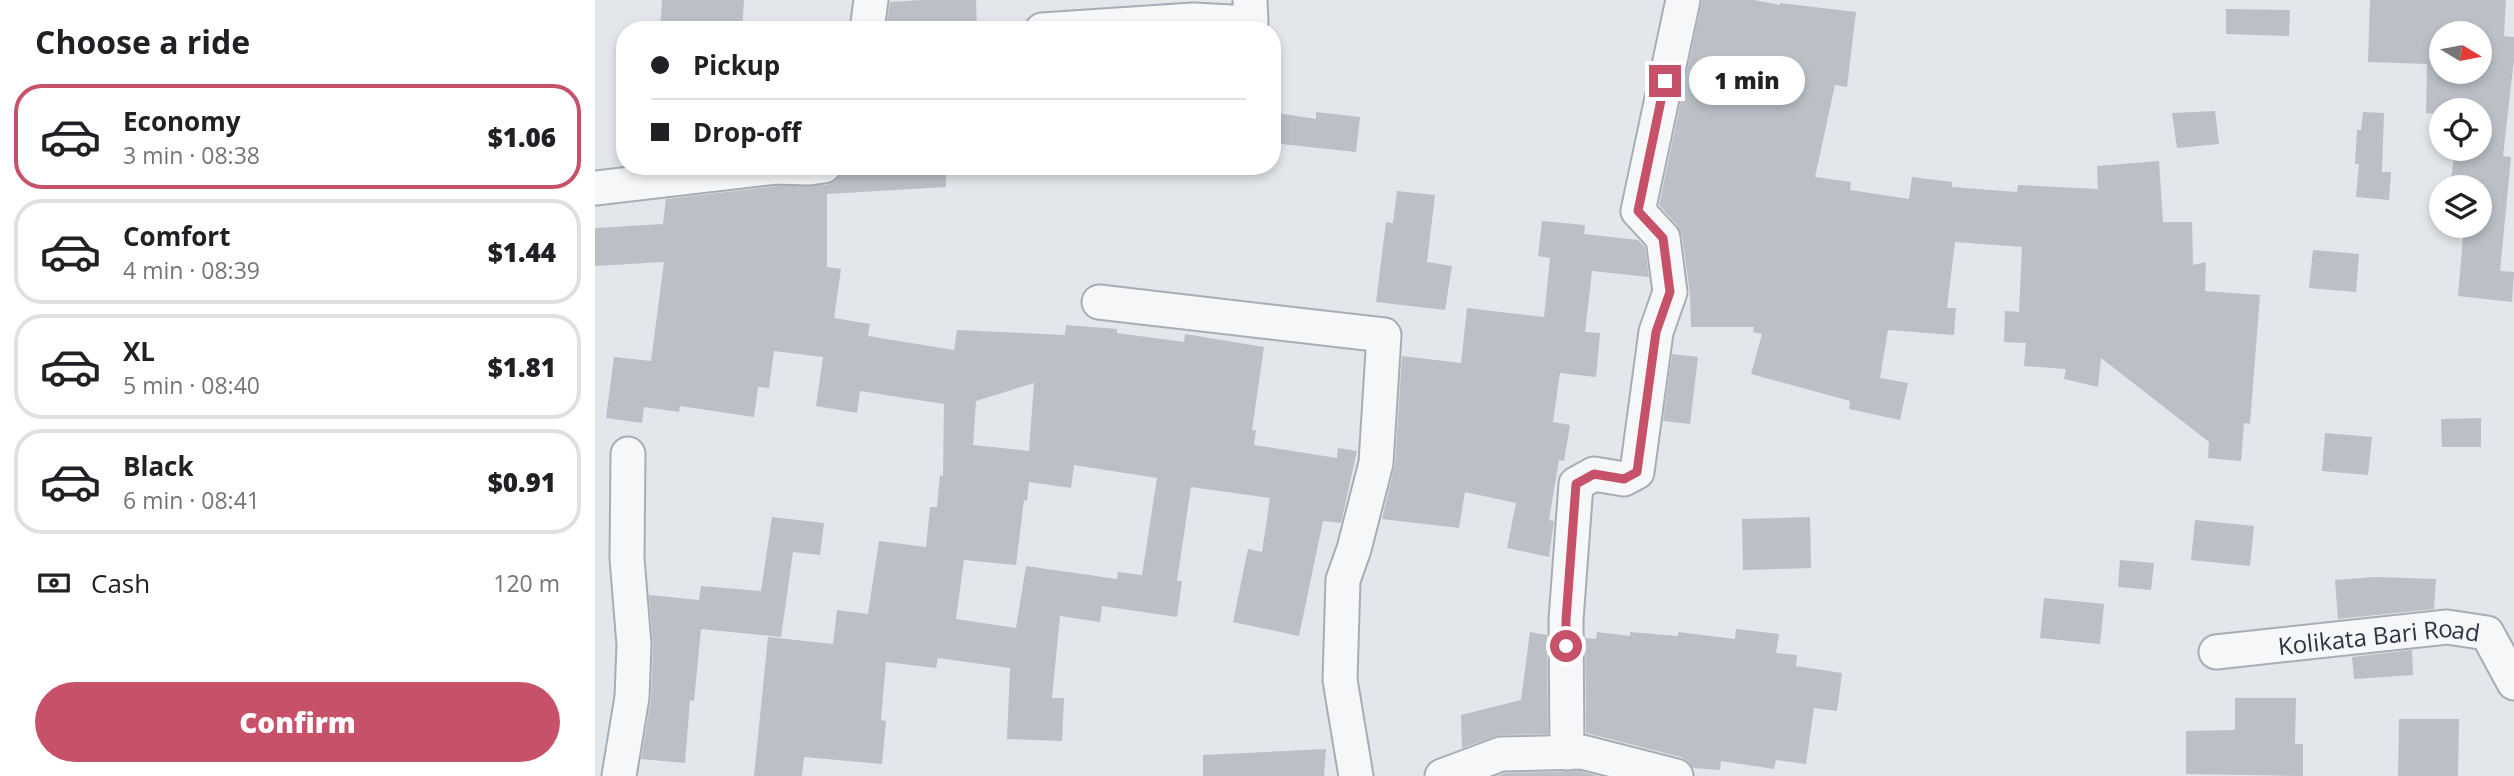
<!DOCTYPE html>
<meta charset="utf-8">
<style>
:root{--surface:#fff;--page:#f2f2f2;--text:#202124;--muted:#757577;--line:#e0e0e0;--accent:#c75169}
body{margin:0;font-family:"Open Sans",sans-serif;background:var(--page);color:var(--text);height:100vh;display:flex;flex-direction:column;font-size:26px;white-space:nowrap}
*{box-sizing:border-box;margin:0}
p{font-size:23px;color:var(--muted)}
.icon{flex:none;width:38px;height:38px;fill:none;stroke:currentColor;stroke-width:2;stroke-linecap:round;stroke-linejoin:round}
.map{position:relative;flex:1;overflow:hidden}
.panel{display:flex;flex-direction:column;background:var(--surface);width:595px}
.panel>*{flex:none}
.top-card{position:absolute;left:21px;top:21px;width:665px;height:154px;border-radius:28px;box-shadow:0 4px 10px #0003;display:grid;align-content:center;height:154px;padding:0 35px;background:var(--surface)}
.needle{width:46px;rotate:100deg}
.controls{position:absolute;left:1834px;top:21px;display:grid;gap:14px}
.controls a{display:grid;place-items:center;width:63px;height:63px;border-radius:50%;background:var(--surface);box-shadow:0 4px 10px #0003;font-size:35px}
.end{position:absolute;width:32px;height:32px;margin:-16px;border:9px solid #c75169;background:#fff;box-shadow:0 0 0 4px #fff}
.from{border-radius:50%}
.bubble{position:absolute;height:49px;border-radius:24px;background:var(--surface);box-shadow:0 4px 10px #0003;font-size:23px;font-weight:800;line-height:49px;text-align:center}
.top-card b{display:flex;align-items:center;gap:24px;height:66px;font-size:26px}
.top-card b+b{border-top:2px solid var(--line)}
.top-card i{width:18px;height:18px;background:var(--text)}
ul{padding:0;list-style:none}
li{display:flex;align-items:center;gap:21px;height:105px;margin:0 14px 10px;padding:0 21px;border:4px solid var(--line);border-radius:28px}
li div{flex:1}
li b{display:block;font-size:26px}
li em{font-style:normal;font-weight:800}
li.selected{border-color:var(--accent)}
li>.icon{width:63px;height:63px;stroke-width:1.5}
h2{padding:0 35px;font-size:32px;line-height:84px}
.pay{display:flex;align-items:center;gap:18px;height:77px;padding:0 35px;font-size:26px}
.pay p{margin-inline-start:auto}
.action{display:flex;gap:14px;margin-top:auto;padding:14px 35px}
.action a{flex:1;height:80px;border-radius:42px;background:var(--accent);color:#fff;font-size:28px;font-weight:800;line-height:80px;text-align:center}
main{display:flex;flex:1;min-height:0}
.map>svg:first-child{display:block}
</style>
<main>
<section class="panel">
<h2>Choose a ride</h2>
<ul>
<li class="selected"><svg class="icon" aria-label="car" viewBox="0 0 24 24"><path d="M5 17H2v-5l4-1 3-4h7l3 4 3 1v5h-3M9 17h6M6 11h13"/><circle cx="7" cy="17" r="2"/><circle cx="17" cy="17" r="2"/></svg><div><b>Economy</b><p>3 min · 08:38</p></div><em>$1.06</em></li>
<li><svg class="icon" aria-label="car" viewBox="0 0 24 24"><path d="M5 17H2v-5l4-1 3-4h7l3 4 3 1v5h-3M9 17h6M6 11h13"/><circle cx="7" cy="17" r="2"/><circle cx="17" cy="17" r="2"/></svg><div><b>Comfort</b><p>4 min · 08:39</p></div><em>$1.44</em></li>
<li><svg class="icon" aria-label="car" viewBox="0 0 24 24"><path d="M5 17H2v-5l4-1 3-4h7l3 4 3 1v5h-3M9 17h6M6 11h13"/><circle cx="7" cy="17" r="2"/><circle cx="17" cy="17" r="2"/></svg><div><b>XL</b><p>5 min · 08:40</p></div><em>$1.81</em></li>
<li><svg class="icon" aria-label="car" viewBox="0 0 24 24"><path d="M5 17H2v-5l4-1 3-4h7l3 4 3 1v5h-3M9 17h6M6 11h13"/><circle cx="7" cy="17" r="2"/><circle cx="17" cy="17" r="2"/></svg><div><b>Black</b><p>6 min · 08:41</p></div><em>$0.91</em></li>
</ul>
<div class="pay"><svg class="icon" aria-label="cash" viewBox="0 0 24 24"><path d="M3 7h18v10H3z"/><circle cx="12" cy="12" r="2"/></svg>Cash<p>120 m</p></div>
<div class="action"><a>Confirm</a></div>
</section>
<div class="map">
<svg width="1919" height="776" viewBox="0 0 1919 776">
<rect width="100%" height="100%" fill="#e3e6ea"/>
<g fill="#bbc0c7" fill-rule="evenodd">
<path d="M67 0H149L147 30H65Z"/>
<path d="M326 0H381L382 30H291L295 2Z"/>
<path d="M1107 0H1159L1185 5V3L1261 12 1252 87 1240 85 1220 177 1256 182 1255 190 1314 199 1317 177 1357 182V187L1422 192 1423 185 1503 189 1502 166 1564 161 1568 222H1597L1598 265 1611 262 1610 291 1665 295 1655 424 1649 423 1646 461 1613 458 1614 442 1506 358 1503 387 1469 379 1471 369 1429 366 1431 343 1409 342 1410 311 1424 312 1427 247 1360 242 1352 308H1361L1359 335 1293 330 1285 378 1313 383 1305 420 1254 409 1255 401 1156 374 1167 334 1158 332 1159 327H1096L1095 294 1087 236 1082 225 1064 205Z"/>
<path d="M1775 0H1911L1909 36 1919 37V59L1908 156 1916 157 1905 271 1919 272 1917 302 1863 296 1869 226H1885V187H1855L1860 149H1885V110H1846V114L1831 113 1832 64 1773 62ZM1846 33H1885V72H1846Z"/>
<path d="M1631 9 1695 10 1694 36 1631 34Z"/>
<path d="M1620 111 1624 144 1582 148 1577 113Z"/>
<path d="M721 112 765 117 761 152 677 143 682 113 721 119Z"/>
<path d="M1768 112 1789 113 1787 172H1796L1794 200 1761 197 1764 164H1760L1762 130H1766Z"/>
<path d="M248 166H351V187L232 194V267L246 269 239 318 275 324 273 336 359 350 362 330 470 335 471 325 522 329V333L589 342 590 334 669 347 657 430H661L659 445 742 458 743 448 762 451 746 523 728 521 704 636 638 622 653 549 667 552 675 498 596 487 582 581H587L582 617 507 606 505 622 465 616 457 698H469L467 741 412 739 415 668 343 658 341 668 291 662 286 720 291 721 287 764 209 757 207 776H159L173 637 238 644 242 610 273 614 284 541 331 547 335 507H342L345 475 348 476 349 404 265 391 262 413 221 406 228 357 179 351 174 388 163 387 159 417 85 406 84 412 49 407 47 423 11 418 19 357 56 361 69 262 0 266V228L68 224 71 199 182 186 232 185 241 181 246 174ZM439 383 434 451 378 445 381 401ZM479 465 562 478 547 575 523 572 522 579 431 566 421 628 361 619 369 560 421 565 429 500 432 501 434 482 476 488Z"/>
<path d="M802 191 840 195 832 262 857 266 850 310 781 302 791 222 798 223Z"/>
<path d="M947 221 990 225 989 234 1043 240 1050 247 1054 277 997 271 990 332 1005 333 1001 377 965 373 958 422 975 425 969 461 964 460 954 520 959 521 954 557 912 548 921 503 870 492 864 528 787 519 800 464 807 356 866 363 872 308 949 317 955 258 943 256Z"/>
<path d="M1718 250 1764 254 1761 292 1714 288Z"/>
<path d="M1077 354 1103 357 1095 424 1068 421Z"/>
<path d="M1886 418V447H1847L1846 419Z"/>
<path d="M1730 433 1777 437 1773 475 1727 471Z"/>
<path d="M177 517 229 523 225 555 198 552 186 637 106 629 99 701 95 700 90 763 46 759 56 698 58 646 54 595 104 600 106 586 166 591Z"/>
<path d="M1215 517 1216 568 1148 570 1147 519Z"/>
<path d="M1600 520 1659 526 1655 566 1596 560Z"/>
<path d="M1525 560 1559 563 1556 590 1523 587Z"/>
<path d="M1780 577 1841 579 1839 609 1743 619 1740 580Z"/>
<path d="M1449 598 1509 604 1505 644 1445 638Z"/>
<path d="M1141 629 1184 634 1181 653 1202 655 1201 666 1247 673 1242 711 1219 708 1211 764 1181 760 1179 769 1126 761 1125 770 1098 768 1094 762 1086 757 991 733 990 638 1001 639 1002 632 1035 636V632L1083 636V632L1140 639Z"/>
<path d="M935 632 952 635 953 734 905 735 867 748 866 715 926 700Z"/>
<path d="M1817 650 1818 675 1759 679 1757 657Z"/>
<path d="M1640 698H1701L1700 744H1708V776L1591 774V731L1640 730Z"/>
<path d="M1804 719H1864L1863 776H1803Z"/>
<path d="M731 749 729 776H608V755Z"/>
<path d="M985 771 1003 776H902L910 773Z"/>
</g>
<g fill="none" stroke-linecap="round" stroke-linejoin="round">
<defs>
<g id="street">
<path d="M272 30 276 0"/>
<path d="M447 30 598 20 656 23 655 0"/>
<path d="M0 188 181 167 214 168 229 166"/>
<path d="M504 302 789 335 781 463 759 549 748 580 745 680 761 776"/>
<path id="s1" d="M1621 652 1852 627 1892 633 1919 683"/>
<path d="M972 753 971 620 981 484 999 474 1029 479 1042 472 1061 332 1075 292 1068 238 1043 211 1088 0"/>
<path d="M24 776 37 697 39 645 32 558 33 454"/>
<path d="M847 776 906 754 987 752 1081 776"/>
</g>
</defs>
<use href="#street" stroke="#a8adb4" stroke-width="37"/>
<use href="#street" stroke="#f6f7f9" stroke-width="33"/>
</g>
<g fill="none" stroke-linecap="round" stroke-linejoin="round">
<path stroke="#c75169" stroke-width="9" d="M971 646V620L981 484 999 474 1029 479 1042 472 1061 332 1075 292 1068 238 1043 211 1070 81"/>
</g>
<g text-anchor="middle" dominant-baseline="central" stroke-width="7" stroke-linejoin="round" paint-order="stroke">
<g font-size="24" fill="#2c3542" stroke="#f3f5f8">
<text stroke="none"><textPath href="#s1" startOffset="164">Kolikata Bari Road</textPath></text>
</g>
</g>
</svg>
<div class="controls">
<a><svg class="needle" viewBox="-14 -14 28 28"><path d="M0-13l5 13h-10z" fill="#e53935"/><path d="M0 13l5-13h-10z" fill="#757577"/></svg></a>
<a><svg class="icon" aria-label="locate" viewBox="0 0 24 24"><circle cx="12" cy="12" r="6"/><path d="M12 2v4M12 18v4M2 12h4M18 12h4"/></svg></a>
<a><svg class="icon" aria-label="layers" viewBox="0 0 24 24"><path d="M12 4l9 5-9 5-9-5zM3 14l9 5 9-5"/></svg></a>
</div>
<i class="end from" style="left:971px;top:646px"></i>
<i class="end" style="left:1070px;top:81px"></i>
<div class="bubble" style="left:1094px;top:56px;width:116px">1 min</div>
<div class="top-card">
<b><i class="from"></i>Pickup</b>
<b><i></i>Drop-off</b>
</div>
</div>
</main>
